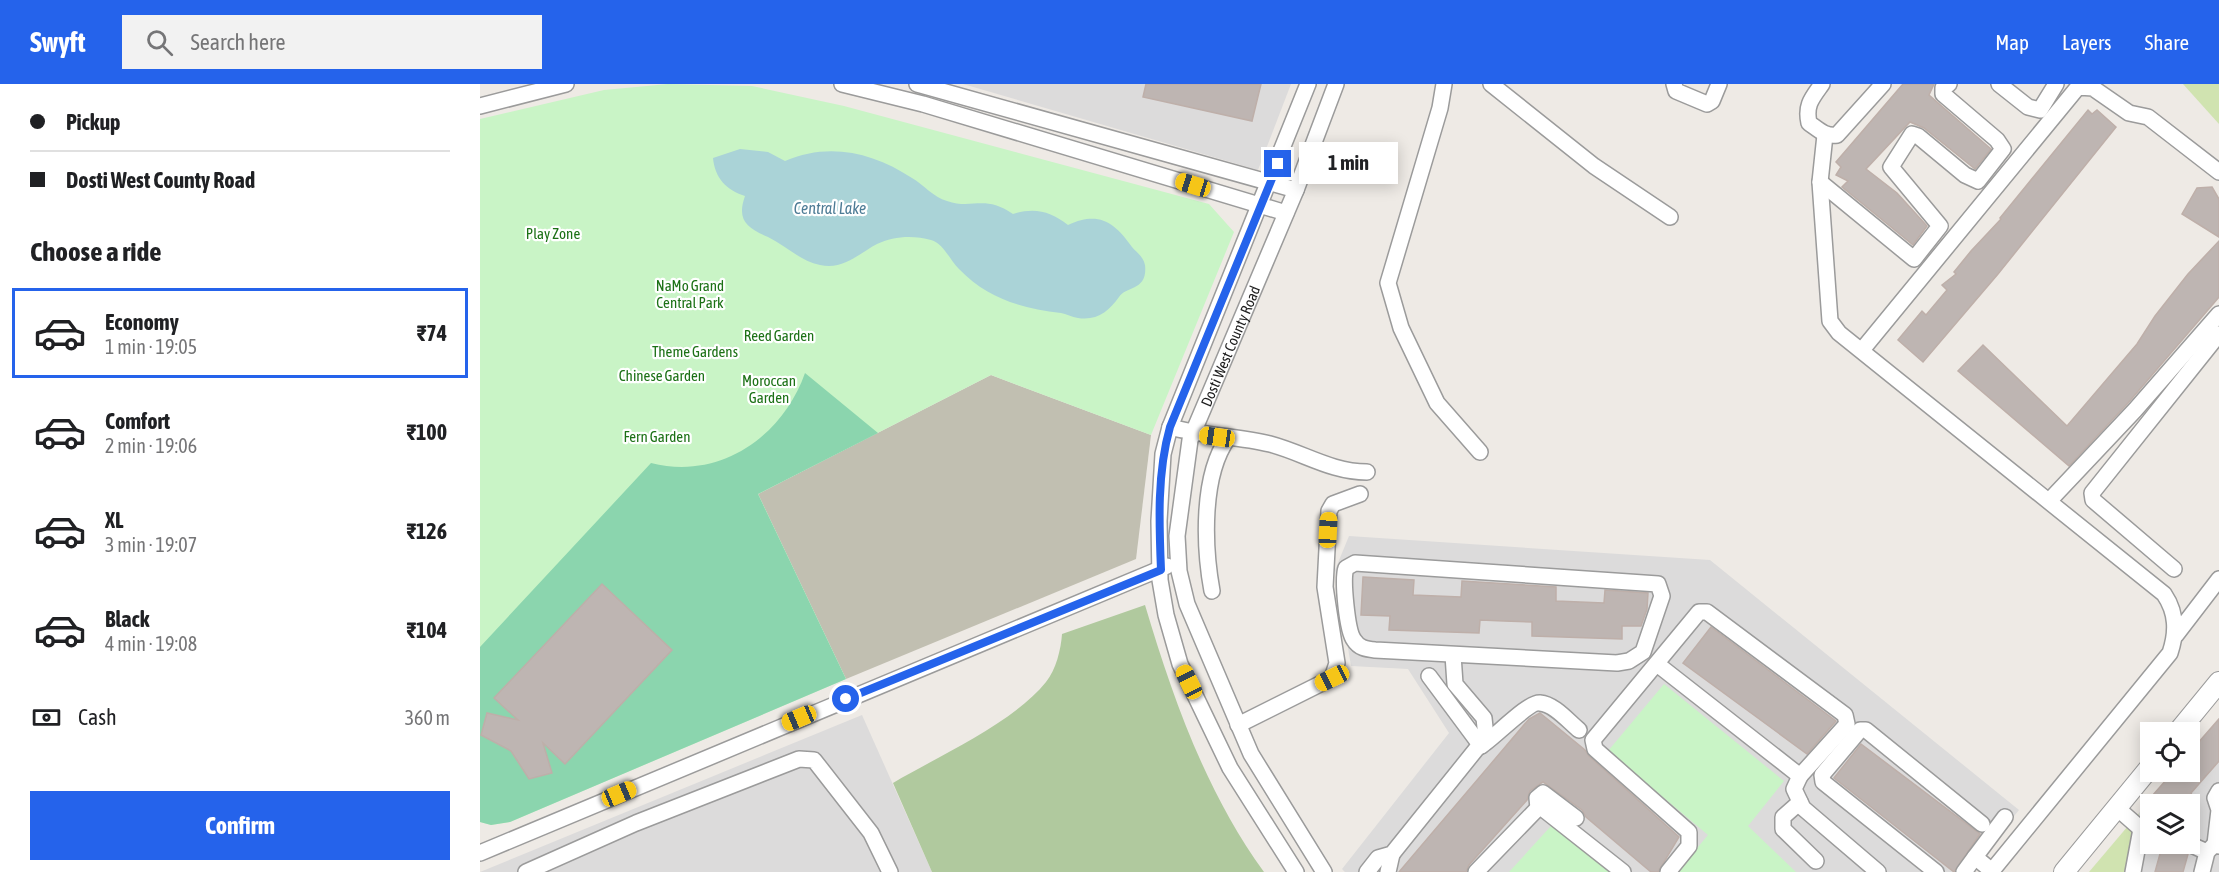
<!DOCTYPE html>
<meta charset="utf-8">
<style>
:root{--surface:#fff;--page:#f2f2f2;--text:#202124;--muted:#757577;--line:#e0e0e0;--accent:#2563eb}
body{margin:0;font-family:"Asap Condensed",sans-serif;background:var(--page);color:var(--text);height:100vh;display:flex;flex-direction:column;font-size:22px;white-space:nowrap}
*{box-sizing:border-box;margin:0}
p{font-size:20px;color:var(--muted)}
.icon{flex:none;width:33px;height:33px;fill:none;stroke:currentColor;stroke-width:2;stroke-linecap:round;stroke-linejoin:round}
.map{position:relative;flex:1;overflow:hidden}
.side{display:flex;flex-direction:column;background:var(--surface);width:480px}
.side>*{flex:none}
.hud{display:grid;align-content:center;height:132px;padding:0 30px;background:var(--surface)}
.tools{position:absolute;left:1660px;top:638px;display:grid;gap:12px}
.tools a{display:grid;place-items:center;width:60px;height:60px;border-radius:0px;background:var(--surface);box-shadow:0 3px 15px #0003;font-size:30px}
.end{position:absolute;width:27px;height:27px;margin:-14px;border:8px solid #2563eb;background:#fff;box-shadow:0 0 0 3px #fff}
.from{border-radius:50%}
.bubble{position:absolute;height:42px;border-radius:0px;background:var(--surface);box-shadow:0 3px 15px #0003;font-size:20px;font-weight:700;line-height:42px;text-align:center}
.car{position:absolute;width:18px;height:36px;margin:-18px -9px;border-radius:8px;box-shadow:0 0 4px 2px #0007;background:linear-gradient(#f5c518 24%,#345 0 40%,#f5c518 0 76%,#345 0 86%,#f5c518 0)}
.hud b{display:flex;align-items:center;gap:21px;height:57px;font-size:22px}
.hud b+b{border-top:2px solid var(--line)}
.hud i{width:15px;height:15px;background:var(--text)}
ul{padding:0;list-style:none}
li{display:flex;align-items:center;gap:18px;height:90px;margin:0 12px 9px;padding:0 18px;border:3px solid transparent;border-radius:0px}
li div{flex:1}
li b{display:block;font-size:22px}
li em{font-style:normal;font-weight:700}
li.active{border-color:var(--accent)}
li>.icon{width:54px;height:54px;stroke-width:1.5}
h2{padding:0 30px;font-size:27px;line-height:72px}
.pay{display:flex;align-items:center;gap:15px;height:66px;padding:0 30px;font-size:22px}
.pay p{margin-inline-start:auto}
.cta{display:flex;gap:12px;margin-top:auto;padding:12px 30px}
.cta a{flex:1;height:69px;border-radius:0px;background:var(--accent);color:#fff;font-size:24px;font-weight:700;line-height:69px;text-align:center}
header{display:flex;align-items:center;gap:36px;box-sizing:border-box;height:84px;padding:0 30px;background:var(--accent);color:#fff}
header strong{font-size:28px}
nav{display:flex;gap:33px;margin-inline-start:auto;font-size:21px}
.search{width:420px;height:54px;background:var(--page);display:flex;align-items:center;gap:15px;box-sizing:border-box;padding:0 21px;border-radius:0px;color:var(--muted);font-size:22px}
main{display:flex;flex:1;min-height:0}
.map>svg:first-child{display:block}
</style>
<header>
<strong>Swyft</strong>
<div class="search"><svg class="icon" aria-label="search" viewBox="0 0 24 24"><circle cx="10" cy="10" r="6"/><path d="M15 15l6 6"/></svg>Search here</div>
<nav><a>Map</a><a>Layers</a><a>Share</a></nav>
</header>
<main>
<section class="side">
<div class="hud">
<b><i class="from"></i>Pickup</b>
<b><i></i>Dosti West County Road</b>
</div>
<h2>Choose a ride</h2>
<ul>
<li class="active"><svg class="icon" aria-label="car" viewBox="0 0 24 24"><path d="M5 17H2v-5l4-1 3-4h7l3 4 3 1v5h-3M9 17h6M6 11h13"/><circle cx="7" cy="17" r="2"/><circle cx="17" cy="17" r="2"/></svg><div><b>Economy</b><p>1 min · 19:05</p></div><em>₹74</em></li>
<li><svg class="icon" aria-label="car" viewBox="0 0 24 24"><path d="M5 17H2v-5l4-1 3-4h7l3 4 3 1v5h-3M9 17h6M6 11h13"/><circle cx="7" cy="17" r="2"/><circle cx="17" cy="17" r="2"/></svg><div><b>Comfort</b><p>2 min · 19:06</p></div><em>₹100</em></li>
<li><svg class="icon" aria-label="car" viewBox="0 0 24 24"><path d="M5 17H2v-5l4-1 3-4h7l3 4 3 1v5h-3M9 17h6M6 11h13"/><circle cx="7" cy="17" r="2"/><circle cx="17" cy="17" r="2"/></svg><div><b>XL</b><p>3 min · 19:07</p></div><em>₹126</em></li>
<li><svg class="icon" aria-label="car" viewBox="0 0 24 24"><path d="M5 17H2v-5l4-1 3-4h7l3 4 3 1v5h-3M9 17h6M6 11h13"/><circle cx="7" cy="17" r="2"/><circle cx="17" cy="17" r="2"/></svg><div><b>Black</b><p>4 min · 19:08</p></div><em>₹104</em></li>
</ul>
<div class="pay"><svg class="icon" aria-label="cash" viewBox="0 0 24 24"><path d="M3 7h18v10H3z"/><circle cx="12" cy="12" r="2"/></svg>Cash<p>360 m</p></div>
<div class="cta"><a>Confirm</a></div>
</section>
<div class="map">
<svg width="1739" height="788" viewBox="0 0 1739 788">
<rect width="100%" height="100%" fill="#eeeae5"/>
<g fill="#dcdbdb" fill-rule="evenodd">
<path d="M483 0H811L778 86Z"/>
<path d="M869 452 1230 476 1539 726 1489 788H865L862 785 969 649 928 585 871 582 855 486Z"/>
<path d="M382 631 452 788H0Z"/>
<path d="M1739 634V788H1649L1659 729 1694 687H1710V668ZM1671 720H1710V759H1671Z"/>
</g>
<path fill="#c1bfb1" d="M511 291 671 351 656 475 366 595 278 410Z"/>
<g fill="#d0e3b0">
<path d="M1703 0H1739V40Z"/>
<path d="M1659 729 1649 788H1609Z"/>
</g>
<path fill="#b0c99e" d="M665 521C693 615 726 708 784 788H452L413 699C460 671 532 640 566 598 576 586 581 565 582 550Z"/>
<g fill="#c9f4c6">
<path d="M188 0 272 2 364 22 729 120 754 148 671 351 511 291 278 410 366 595 30 738 11 741 0 738V35L124 6Z"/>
<path d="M1184 600 1304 697 1268 742 1316 788H1197L1228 751 1128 667Z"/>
<path d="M1071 742 1134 788H1029Z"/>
</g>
<path fill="#8bd5ae" d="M325 289 398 349 278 410 366 595 30 738 11 741 0 738V563L171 379C240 397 303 352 325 289Z"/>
<path fill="#aad3d7" d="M260 65 288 68 305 77C348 58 393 68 432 94 444 101 453 113 467 117 493 126 504 110 533 130 554 123 571 127 588 141 619 127 634 138 652 163 657 169 663 172 665 181 668 207 646 202 639 213 629 227 617 237 598 234 592 233 586 230 581 229 541 224 508 215 479 185 469 175 464 160 451 156 434 151 413 152 397 160 378 170 364 186 340 181 320 177 305 161 288 153 268 144 256 137 265 112 246 106 235 94 233 74Z"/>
<g fill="#beb5b2" stroke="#beafa9" stroke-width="1.5">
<path d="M666 0H781L772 37 663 13Z"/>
<path d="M1423 0H1454L1449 11 1511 65 1495 85 1444 44 1430 38 1386 85 1417 109 1447 142 1433 161 1362 103 1368 97 1356 91 1361 83 1356 78Z"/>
<path d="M1608 26 1612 30 1617 26 1636 43 1518 190 1443 278 1418 256 1442 227 1446 231 1467 206 1462 201 1476 190 1474 188 1491 167 1521 135 1520 134Z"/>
<path d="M1732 103 1739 115V153L1702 130 1717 104Z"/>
<path d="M1739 157V213L1648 319 1589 382 1478 287 1503 261 1587 342 1657 260 1675 232 1708 190Z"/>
<path d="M883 493 934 496 933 511 981 513 982 497 1076 503V517L1124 519 1125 506 1168 509 1167 525 1161 542H1142V555L1052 552V538L1024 537 1000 536 999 549 909 546 910 532 881 531Z"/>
<path d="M122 500 192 566 85 680 63 659 72 689 49 695 31 667 1 651 7 629 38 636 14 614Z"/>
<path d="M1231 543 1356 637 1327 670 1203 579Z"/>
<path d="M1060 629 1105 666 1109 672 1199 753 1178 788H1171L1106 733 1102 726 1063 698 1050 707 1047 716 989 781 986 788H919L1049 635Z"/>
<path d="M1739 635V677L1711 709 1716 720H1665L1694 687H1710V668Z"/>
<path d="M1381 660 1500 750 1474 788 1354 694Z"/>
<path d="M1683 759H1697L1699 765 1708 770 1703 788H1675Z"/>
</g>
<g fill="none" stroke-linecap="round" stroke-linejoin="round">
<defs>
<g id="minor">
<path d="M362 0 443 20 806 129"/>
<path d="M437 0 816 106"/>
<path d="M964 0 960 24 908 199 921 244 957 319 1000 368"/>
<path d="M1011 0 1114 82 1190 133"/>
<path d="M1194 0 1196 7 1227 20 1232 17 1239 0"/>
<path d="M1342 0C1332 14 1325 21 1329 39 1338 45 1345 53 1357 51L1403 0"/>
<path d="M1519 0 1548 23 1560 26 1576 0"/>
<path d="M0 22 86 0"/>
<path d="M1345 51 1340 98 1350 237 1359 249 1684 510C1697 529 1697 548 1690 569L1511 788"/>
<path d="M1340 98 1434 175 1460 142 1411 83 1432 50 1438 52 1485 91 1498 97 1523 65 1517 56 1463 10V4L1469 0"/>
<path d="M1382 266 1598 3 1613 4 1649 29 1668 33 1739 88"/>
<path d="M690 343C723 352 757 352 790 360 824 369 851 388 887 388"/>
<path d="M1570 416 1655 326 1739 230"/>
<path d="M875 479 1178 500 1182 512 1163 568 1149 577 1137 579 895 566C886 565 879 564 874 556 867 547 862 495 866 484Z"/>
<path d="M1694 485 1613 416 1612 409 1739 250"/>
<path d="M732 507C724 463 721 392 748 354"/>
<path d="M1696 551 1739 495"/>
<path d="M1177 580 1320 692 1367 640 1365 631 1227 528H1219L1113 656 1115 665 1209 748V762L1188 788"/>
<path d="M949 592 1001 662"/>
<path d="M758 641 852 594 857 579 845 503 849 427 853 420 880 410"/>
<path d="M1001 662C1014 654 1049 617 1060 619 1074 620 1088 637 1099 646"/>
<path d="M1320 692 1314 705 1323 724 1398 788"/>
<path d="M1320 718 1303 733V745L1336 777"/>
<path d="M1058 724 1057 714 1063 709 1096 734"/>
<path d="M1637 724 1661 745"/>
<path d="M1707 759 1727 768"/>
<path d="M1735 760 1739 726 1735 714 1739 707"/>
<path d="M0 769 687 482"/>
<path d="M1512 787 1495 773 1525 733"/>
<path d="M46 788 156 739 319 675 334 676 391 749 410 788"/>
<path d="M816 788 750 684 700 580 686 531 680 496 679 437 683 370 690 343 828 0"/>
<path id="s1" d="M844 788 771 670 707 520 699 487 697 452 710 356 816 106 856 0"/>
<path d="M887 788 898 774 912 770 1006 653 1004 634 975 600 973 571"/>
<path d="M908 788 912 770"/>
<path d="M996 788 1058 724H1062L1143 788"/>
<path d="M1456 788 1343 698 1342 691 1380 646H1386L1502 740"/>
<path d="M1484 788 1495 773"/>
<path d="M1653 788 1661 745 1671 742"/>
<path d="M1722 788 1727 768 1735 760 1739 762"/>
</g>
<g id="tertiary">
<path d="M1698 648 1739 598"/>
<path d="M1584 788 1671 682"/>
</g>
</defs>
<use href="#minor" stroke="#9b9b9b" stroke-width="18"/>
<use href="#tertiary" stroke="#9b9b9b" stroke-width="22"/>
<use href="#minor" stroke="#fff" stroke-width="15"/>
<use href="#tertiary" stroke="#fff" stroke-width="20"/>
</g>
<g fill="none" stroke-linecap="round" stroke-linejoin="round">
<path stroke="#2563eb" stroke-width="8" d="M366 615 681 486C679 438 677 389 690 343L798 80"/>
</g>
<g text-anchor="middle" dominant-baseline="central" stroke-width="4.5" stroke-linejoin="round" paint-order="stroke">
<g font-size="15" fill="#1c7116" stroke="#fff">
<text x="73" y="149">Play Zone</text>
<text x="210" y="201">NaMo Grand<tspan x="210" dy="17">Central Park</tspan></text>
<text x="299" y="251">Reed Garden</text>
<text x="215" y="267">Theme Gardens</text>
<text x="182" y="291">Chinese Garden</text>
<text x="289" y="296">Moroccan<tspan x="289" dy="17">Garden</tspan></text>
<text x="177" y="352">Fern Garden</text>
</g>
<g font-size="15" fill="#1e1e1e" stroke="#fff">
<text stroke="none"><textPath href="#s1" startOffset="570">Dosti West County Road</textPath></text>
</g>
<g font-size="16" font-style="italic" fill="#4d7b95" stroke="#fff">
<text x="350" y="124">Central Lake</text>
</g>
</g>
</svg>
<div class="tools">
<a><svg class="icon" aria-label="locate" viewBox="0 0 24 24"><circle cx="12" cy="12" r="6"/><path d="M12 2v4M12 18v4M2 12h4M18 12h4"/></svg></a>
<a><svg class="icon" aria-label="layers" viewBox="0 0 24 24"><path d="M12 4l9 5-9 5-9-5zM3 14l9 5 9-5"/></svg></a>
</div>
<i class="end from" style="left:366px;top:615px"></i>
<i class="end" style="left:798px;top:80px"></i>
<div class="bubble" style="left:819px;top:58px;width:99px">1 min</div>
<i class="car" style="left:713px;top:101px;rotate:287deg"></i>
<i class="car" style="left:737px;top:353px;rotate:278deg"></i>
<i class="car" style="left:848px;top:446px;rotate:3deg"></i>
<i class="car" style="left:852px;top:594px;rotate:244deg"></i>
<i class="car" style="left:709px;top:598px;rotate:334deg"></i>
<i class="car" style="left:319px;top:634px;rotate:247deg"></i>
<i class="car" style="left:139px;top:710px;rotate:67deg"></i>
</div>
</main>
